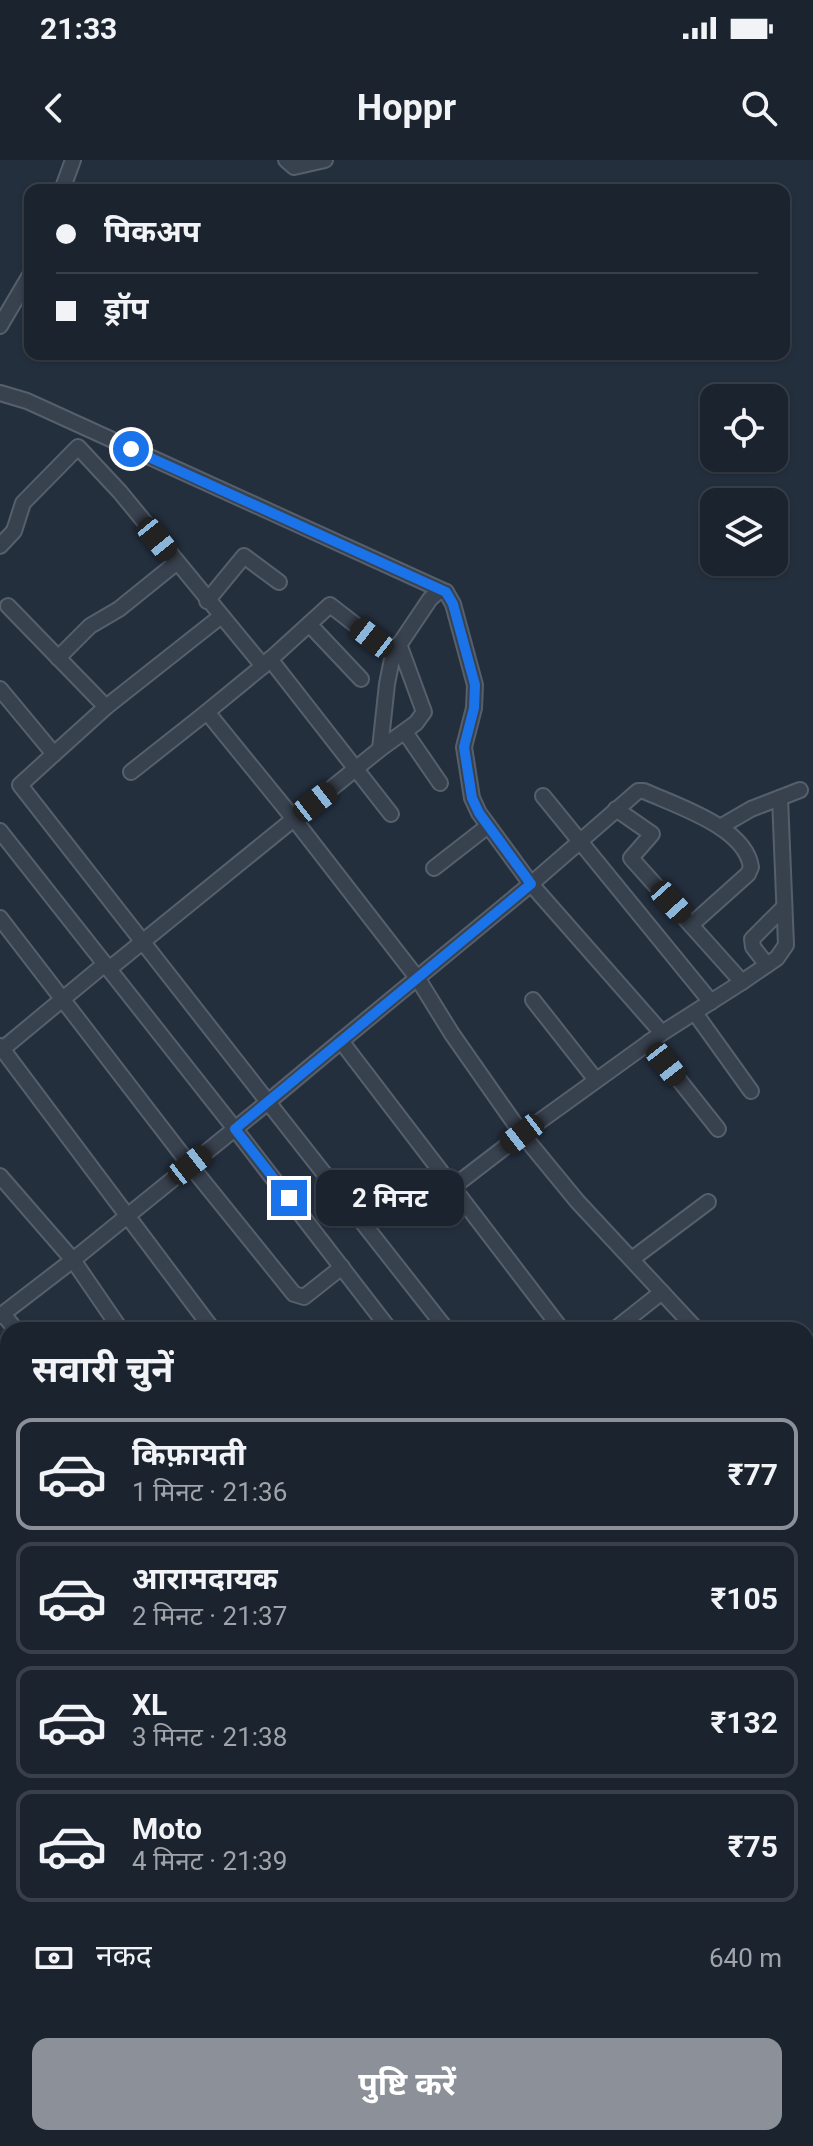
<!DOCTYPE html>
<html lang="hi">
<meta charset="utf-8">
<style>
:root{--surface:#1b232e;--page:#242b36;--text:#f1f3f6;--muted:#a0a4aa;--line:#39404a;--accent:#8c9099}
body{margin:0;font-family:Roboto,"Noto Sans Devanagari",sans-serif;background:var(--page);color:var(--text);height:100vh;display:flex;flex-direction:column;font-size:30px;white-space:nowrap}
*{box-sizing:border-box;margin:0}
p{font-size:26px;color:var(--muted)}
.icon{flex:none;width:44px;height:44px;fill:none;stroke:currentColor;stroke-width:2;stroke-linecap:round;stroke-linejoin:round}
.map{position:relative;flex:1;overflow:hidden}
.details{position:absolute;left:0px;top:1162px;width:814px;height:824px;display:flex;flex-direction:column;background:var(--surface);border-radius:24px 24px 0 0;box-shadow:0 2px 6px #0004,0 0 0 2px var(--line)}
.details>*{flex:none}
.top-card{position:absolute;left:24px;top:24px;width:766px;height:176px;border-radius:16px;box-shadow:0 2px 6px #0004,0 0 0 2px var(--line);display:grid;align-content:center;height:176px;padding:0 32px;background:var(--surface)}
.controls{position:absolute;left:700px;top:224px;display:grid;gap:16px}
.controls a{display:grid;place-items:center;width:88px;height:88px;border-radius:16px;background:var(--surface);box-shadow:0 2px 6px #0004,0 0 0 2px var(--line);font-size:40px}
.end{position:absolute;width:36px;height:36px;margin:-18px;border:10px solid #1a73e8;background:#fff;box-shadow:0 0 0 4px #fff}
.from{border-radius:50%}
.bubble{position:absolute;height:56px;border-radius:16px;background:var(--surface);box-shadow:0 2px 6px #0004,0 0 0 2px var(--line);font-size:26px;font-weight:700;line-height:56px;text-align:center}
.car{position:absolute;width:24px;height:48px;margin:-24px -12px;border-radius:10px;box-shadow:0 0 6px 2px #0007;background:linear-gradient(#222 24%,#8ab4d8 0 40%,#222 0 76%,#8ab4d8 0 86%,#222 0)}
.top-card b{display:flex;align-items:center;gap:28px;height:76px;font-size:30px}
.top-card b+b{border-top:2px solid var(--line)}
.top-card i{width:20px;height:20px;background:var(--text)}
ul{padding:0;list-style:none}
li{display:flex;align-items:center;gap:24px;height:112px;margin:0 16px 12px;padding:0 16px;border:4px solid var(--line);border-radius:16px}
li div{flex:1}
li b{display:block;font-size:30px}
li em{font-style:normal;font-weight:700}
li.on{border-color:var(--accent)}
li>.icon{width:72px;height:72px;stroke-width:1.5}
h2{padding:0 32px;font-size:36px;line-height:96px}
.pay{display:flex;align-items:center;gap:20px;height:88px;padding:0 32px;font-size:30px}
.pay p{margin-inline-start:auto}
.button{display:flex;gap:16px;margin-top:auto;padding:16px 32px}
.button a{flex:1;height:92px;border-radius:16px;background:var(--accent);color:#fff;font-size:32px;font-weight:700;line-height:92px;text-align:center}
.status{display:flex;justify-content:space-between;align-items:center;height:56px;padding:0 40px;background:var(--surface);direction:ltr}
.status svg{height:22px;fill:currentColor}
header{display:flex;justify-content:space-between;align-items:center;height:104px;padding:0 32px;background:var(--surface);font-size:36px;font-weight:700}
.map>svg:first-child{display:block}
</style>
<div class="status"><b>21:33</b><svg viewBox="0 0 49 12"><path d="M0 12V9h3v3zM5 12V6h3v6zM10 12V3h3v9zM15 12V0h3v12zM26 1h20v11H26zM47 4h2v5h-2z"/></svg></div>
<header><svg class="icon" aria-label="back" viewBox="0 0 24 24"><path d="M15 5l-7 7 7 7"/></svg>Hoppr<svg class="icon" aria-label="search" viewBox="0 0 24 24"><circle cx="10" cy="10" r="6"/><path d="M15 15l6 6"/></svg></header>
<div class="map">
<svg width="813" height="1986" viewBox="0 0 813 1986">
<rect width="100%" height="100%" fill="#242f3e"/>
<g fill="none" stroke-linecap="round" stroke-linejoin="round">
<defs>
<g id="minor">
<path d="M286 0 294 7 325 0"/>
<path d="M62 30 73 0"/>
<path d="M0 166 30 115"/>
<path d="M0 233 27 241 446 432"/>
<path d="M0 386 14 371 23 343 78 287 120 332 263 506 330 445 393 494 387 524 380 589 109 809"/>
<path d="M207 441 244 396 279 422"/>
<path d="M8 446 106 547"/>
<path d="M309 464 361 519"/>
<path d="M393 494 430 439 438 432H446L453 444 475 525 474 548 464 587 472 638 479 653 531 724 638 631H644C677 646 745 667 751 707L748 714 691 765"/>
<path d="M58 498 90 466 119 449 176 403"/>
<path d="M270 499 391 654"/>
<path d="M263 506 207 552 294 659 418 819 452 874 522 974 577 1041 697 1170"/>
<path d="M0 529 54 594 20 625 268 942 341 881 562 1170"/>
<path d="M405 572 440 623"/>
<path d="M380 589 416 563 424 552 399 484"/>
<path d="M54 594 106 547 220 457"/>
<path d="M131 612 207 552"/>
<path d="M543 636 711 842"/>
<path d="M720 667 751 649 800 630"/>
<path d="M0 671 235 969 390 1170"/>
<path d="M434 708 488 666"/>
<path d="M0 758 190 1005 294 1134 304 1137 342 1107"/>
<path d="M767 805 753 787 752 779 784 747"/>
<path d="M742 822 777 798 786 785 780 638"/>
<path d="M533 840 596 920"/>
<path d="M695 853 751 931"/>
<path d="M341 881 531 724 662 873 742 822 631 698 652 674 616 649"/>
<path d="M649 882 718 969"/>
<path d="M0 886 213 1170"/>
<path d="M0 891 105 804"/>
<path d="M0 1016 73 1100 121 1170"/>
<path d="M453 1027 522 974 662 873"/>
<path d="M632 1099 708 1042"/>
<path d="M3 1154 16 1170"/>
<path d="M0 1156 73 1100 268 942 447 1170"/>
<path d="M614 1170 662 1132"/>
<path d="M0 1248 8 1258"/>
<path d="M0 1323 8 1332"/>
<path d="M1 1396 8 1403"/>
<path d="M0 1469 8 1479"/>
<path d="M0 1606 8 1618"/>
<path d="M0 1646 8 1640"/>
<path d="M806 1970 813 1971"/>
<path d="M0 1978 14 1986"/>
<path d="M76 1978H116"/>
<path d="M313 1978 324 1986"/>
<path d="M411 1985 420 1978"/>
<path d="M199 1986 210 1978"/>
</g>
<g id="major">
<path d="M806 1470H813"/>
<path d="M806 1482H813"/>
<path d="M444 1986 445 1978"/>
</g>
</defs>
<use href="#minor" stroke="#565f6c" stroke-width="18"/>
<use href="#major" stroke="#414a57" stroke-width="20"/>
<use href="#minor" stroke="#38414e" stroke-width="14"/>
<use href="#major" stroke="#56606e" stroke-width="16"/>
</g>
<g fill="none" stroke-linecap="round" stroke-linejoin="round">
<path stroke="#1a73e8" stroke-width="10" d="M131 289 446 432 453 444 475 525 474 548 464 587 472 638 479 653 531 724 235 969 289 1038"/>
</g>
</svg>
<div class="controls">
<a><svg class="icon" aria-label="locate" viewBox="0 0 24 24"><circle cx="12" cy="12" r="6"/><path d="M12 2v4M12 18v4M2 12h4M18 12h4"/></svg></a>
<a><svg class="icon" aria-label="layers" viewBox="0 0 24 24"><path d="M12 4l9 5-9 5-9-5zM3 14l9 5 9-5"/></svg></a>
</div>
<i class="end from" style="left:131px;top:289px"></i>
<i class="end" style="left:289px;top:1038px"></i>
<div class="bubble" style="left:316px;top:1010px;width:148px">2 मिनट</div>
<i class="car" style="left:157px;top:379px;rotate:141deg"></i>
<i class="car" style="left:372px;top:478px;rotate:308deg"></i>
<i class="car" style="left:315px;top:642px;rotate:52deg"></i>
<i class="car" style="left:671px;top:742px;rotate:138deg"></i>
<i class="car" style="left:666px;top:904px;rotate:142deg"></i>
<i class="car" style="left:522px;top:974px;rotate:232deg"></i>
<i class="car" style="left:190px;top:1005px;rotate:52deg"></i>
<div class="top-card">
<b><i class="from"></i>पिकअप</b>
<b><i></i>ड्रॉप</b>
</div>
<section class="details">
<h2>सवारी चुनें</h2>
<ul>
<li class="on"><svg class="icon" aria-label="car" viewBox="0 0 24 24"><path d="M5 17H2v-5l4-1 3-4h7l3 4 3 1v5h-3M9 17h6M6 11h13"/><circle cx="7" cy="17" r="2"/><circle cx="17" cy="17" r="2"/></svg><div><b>किफ़ायती</b><p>1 मिनट · 21:36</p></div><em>₹77</em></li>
<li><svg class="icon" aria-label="car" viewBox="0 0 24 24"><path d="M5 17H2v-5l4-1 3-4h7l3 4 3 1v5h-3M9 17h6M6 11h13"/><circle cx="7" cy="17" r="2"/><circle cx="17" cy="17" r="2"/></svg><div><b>आरामदायक</b><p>2 मिनट · 21:37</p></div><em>₹105</em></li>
<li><svg class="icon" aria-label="car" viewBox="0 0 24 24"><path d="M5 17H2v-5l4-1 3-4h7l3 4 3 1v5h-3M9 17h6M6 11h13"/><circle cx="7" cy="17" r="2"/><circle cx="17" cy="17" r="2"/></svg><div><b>XL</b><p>3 मिनट · 21:38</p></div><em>₹132</em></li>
<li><svg class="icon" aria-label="car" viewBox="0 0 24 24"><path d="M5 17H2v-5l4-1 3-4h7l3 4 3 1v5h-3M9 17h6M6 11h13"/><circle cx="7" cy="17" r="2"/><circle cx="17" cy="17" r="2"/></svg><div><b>Moto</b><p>4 मिनट · 21:39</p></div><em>₹75</em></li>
</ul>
<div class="pay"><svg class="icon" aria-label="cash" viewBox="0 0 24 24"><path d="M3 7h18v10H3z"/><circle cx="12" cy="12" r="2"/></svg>नकद<p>640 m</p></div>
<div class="button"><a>पुष्टि करें</a></div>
</section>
</div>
